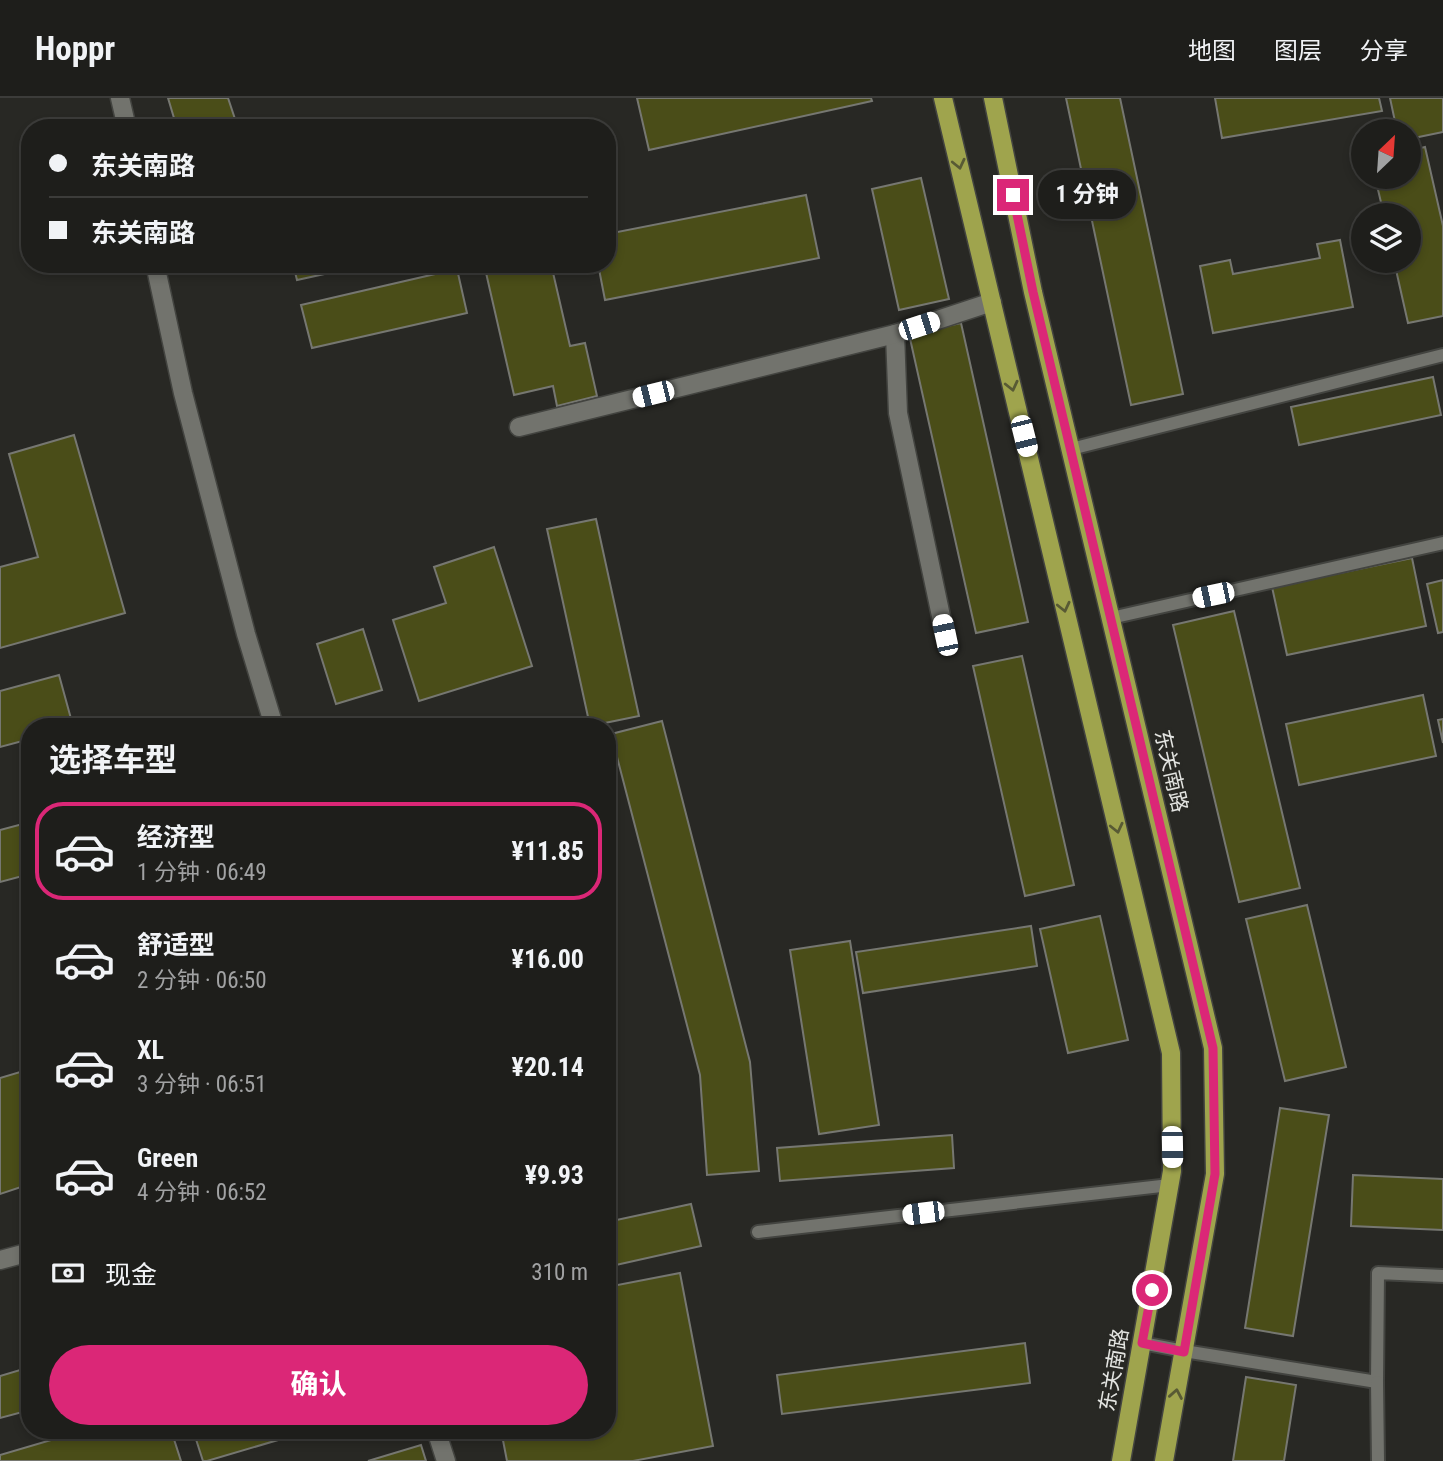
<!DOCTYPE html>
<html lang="zh">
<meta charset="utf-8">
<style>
:root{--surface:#1e1e1b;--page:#262724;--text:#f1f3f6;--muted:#a1a2a3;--line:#3c3c3a;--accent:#db2777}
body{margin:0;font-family:"Roboto Condensed","Noto Sans SC",sans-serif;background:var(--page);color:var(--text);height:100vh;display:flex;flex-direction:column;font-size:26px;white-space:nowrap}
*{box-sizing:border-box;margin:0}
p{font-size:23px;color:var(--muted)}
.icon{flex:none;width:38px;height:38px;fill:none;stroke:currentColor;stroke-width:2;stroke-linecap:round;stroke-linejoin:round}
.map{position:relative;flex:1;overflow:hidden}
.panel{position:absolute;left:21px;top:620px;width:595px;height:721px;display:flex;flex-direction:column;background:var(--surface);border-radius:28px;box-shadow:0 4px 10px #0003,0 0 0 2px var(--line)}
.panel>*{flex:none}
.top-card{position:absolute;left:21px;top:21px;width:595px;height:154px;border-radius:28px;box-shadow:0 4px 10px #0003,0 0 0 2px var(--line);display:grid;align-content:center;height:154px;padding:0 28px;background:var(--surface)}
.needle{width:46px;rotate:25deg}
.buttons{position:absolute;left:1351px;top:21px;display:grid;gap:14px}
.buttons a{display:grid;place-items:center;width:70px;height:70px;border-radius:50%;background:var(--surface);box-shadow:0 4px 10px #0003,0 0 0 2px var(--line);font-size:35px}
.end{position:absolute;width:32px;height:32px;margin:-16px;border:9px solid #db2777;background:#fff;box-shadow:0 0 0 4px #fff}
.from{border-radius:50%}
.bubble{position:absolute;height:49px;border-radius:24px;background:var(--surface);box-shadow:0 4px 10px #0003,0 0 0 2px var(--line);font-size:23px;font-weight:700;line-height:49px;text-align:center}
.car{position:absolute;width:21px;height:42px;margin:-21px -10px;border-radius:9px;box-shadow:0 0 5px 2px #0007;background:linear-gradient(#fff 24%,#345 0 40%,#fff 0 76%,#345 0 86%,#fff 0)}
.top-card b{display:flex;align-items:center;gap:24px;height:66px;font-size:26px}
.top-card b+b{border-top:2px solid var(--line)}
.top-card i{width:18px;height:18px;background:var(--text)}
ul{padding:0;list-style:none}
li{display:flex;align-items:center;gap:21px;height:98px;margin:0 14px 10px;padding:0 14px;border:4px solid transparent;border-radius:28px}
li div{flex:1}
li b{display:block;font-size:26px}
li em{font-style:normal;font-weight:700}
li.active{border-color:var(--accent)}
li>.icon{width:63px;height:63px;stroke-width:1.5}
h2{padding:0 28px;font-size:32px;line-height:84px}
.pay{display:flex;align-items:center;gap:18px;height:77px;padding:0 28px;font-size:26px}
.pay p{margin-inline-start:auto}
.cta{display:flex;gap:14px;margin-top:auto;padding:14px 28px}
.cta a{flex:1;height:80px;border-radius:42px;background:var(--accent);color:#fff;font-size:28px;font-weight:700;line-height:80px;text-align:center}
header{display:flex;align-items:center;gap:42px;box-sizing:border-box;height:98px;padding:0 35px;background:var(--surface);border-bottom:2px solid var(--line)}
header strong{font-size:33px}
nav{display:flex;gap:38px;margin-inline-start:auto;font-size:24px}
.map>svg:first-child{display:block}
</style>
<header>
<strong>Hoppr</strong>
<nav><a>地图</a><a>图层</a><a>分享</a></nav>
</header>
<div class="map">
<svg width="1443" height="1363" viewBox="0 0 1443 1363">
<rect width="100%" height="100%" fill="#282824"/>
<g fill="#4a4d18" stroke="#767771" stroke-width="2">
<path d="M168 0H228L238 30H177Z"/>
<path d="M637 0H871L872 3 649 52Z"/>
<path d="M1066 0H1120L1183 296 1131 307Z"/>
<path d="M1215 0H1379L1382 13 1222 40Z"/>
<path d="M1390 0H1443V34L1409 41V33H1397Z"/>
<path d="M1425 49 1443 128V218L1408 225 1394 163H1409V117H1384L1375 79H1409V53Z"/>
<path d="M921 80 949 201 899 212 872 91Z"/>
<path d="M806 97 819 160 605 202 598 166H607V136Z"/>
<path d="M1340 142 1353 209 1213 235 1200 168 1230 162 1233 176 1320 160 1317 146Z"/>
<path d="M293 166H342L343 172 297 182Z"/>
<path d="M484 166H551L570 248 585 245 597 298 557 308 553 288 514 297Z"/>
<path d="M457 171 467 215 312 250 301 207Z"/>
<path d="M961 225 1028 524 976 535 909 236Z"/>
<path d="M1433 279 1441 317 1299 347 1291 309Z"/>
<path d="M74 337 125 515 0 550V469L38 459 9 356Z"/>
<path d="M596 421 639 618 590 628 547 431Z"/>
<path d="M494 449 532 568 419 603 393 522 446 505 434 469Z"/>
<path d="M1412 460 1426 528 1287 557 1272 489Z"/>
<path d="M1443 482V534L1438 535 1427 486Z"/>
<path d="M1234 513 1300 790 1239 804 1173 527Z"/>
<path d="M363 531 382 592 336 606 317 546Z"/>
<path d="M1022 558 1074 787 1025 798 973 568Z"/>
<path d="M59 577 73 628H30V641L0 649V593Z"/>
<path d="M1423 597 1436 658 1299 687 1286 626Z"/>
<path d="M1443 621V645L1438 622Z"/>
<path d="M662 623 750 964 759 1073 707 1077 700 977 611 636Z"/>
<path d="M30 724V776L0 784V732Z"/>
<path d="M1307 807 1346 969 1285 983 1246 821Z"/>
<path d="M1100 818 1128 942 1068 955 1040 831Z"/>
<path d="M1031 828 1037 868 863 895 856 854Z"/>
<path d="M850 843 879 1027 819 1036 790 852Z"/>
<path d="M30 971V1086L0 1096V980Z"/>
<path d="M1280 1010 1329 1017 1293 1238 1245 1230Z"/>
<path d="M952 1037 954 1070 780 1083 777 1050Z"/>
<path d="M1353 1077 1443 1081V1132L1351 1128Z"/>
<path d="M691 1106 701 1148 607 1169V1124Z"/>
<path d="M680 1175 713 1348 633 1363H507L501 1332H607V1189Z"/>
<path d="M1025 1245 1030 1285 782 1316 777 1277Z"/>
<path d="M30 1269V1312L0 1320V1278Z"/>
<path d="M1246 1279 1296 1287 1284 1363H1233Z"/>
<path d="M85 1332H171L181 1363H0V1357Z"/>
<path d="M193 1332H312L207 1363H203Z"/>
<path d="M421 1347 426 1363H368Z"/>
</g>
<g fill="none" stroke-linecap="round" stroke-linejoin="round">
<defs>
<g id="service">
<path d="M1071 351 1443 257"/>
<path d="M1111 520 1443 445"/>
<path d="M758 1134 1170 1087"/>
<path d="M1142 1245 1184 1253 1377 1284 1378 1175 1443 1178"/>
<path d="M1377 1284 1378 1363"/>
</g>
<g id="minor">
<path d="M120 0 127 30"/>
<path d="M155 166 183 295 246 536 274 628"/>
<path d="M895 236 898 315 945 537"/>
<path d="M519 329 895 236 992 204"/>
<path d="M0 1162 30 1154"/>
<path d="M436 1332 446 1363"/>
</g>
<g id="primary">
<path d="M943 0 1171 955 1172 1073 1121 1363"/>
<path d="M993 0 1033 194 1213 950 1215 1076 1164 1363"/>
</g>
</defs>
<use href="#service" stroke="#434440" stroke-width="16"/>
<use href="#minor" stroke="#434440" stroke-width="21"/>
<use href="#primary" stroke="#434440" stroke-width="21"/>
<use href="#service" stroke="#72736d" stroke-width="12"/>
<use href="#minor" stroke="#72736d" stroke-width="18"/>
<use href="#primary" stroke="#9fa44d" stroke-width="18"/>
</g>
<defs><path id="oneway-chevron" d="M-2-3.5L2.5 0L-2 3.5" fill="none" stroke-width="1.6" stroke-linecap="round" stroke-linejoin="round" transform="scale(1.75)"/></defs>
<g stroke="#585a34">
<use href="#oneway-chevron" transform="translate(959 66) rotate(77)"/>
<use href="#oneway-chevron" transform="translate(1012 288) rotate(77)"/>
<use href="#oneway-chevron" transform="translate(1064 509) rotate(77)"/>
<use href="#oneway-chevron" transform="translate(1117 730) rotate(77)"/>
<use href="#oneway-chevron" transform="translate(1176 1296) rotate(-80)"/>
</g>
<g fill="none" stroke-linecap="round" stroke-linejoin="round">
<path stroke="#db2777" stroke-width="9" d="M1013 97 1033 194 1213 950 1215 1076 1184 1254 1142 1245 1152 1192"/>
</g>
<g text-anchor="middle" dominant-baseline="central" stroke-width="5" stroke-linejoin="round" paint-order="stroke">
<g font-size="21" fill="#e3e4e1" stroke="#282824">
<text transform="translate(1171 673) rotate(77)">东关南路</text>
<text transform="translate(1114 1272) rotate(-80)">东关南路</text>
</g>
</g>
</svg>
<div class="buttons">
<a><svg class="needle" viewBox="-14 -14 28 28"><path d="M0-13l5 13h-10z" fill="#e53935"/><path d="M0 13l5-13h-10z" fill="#a1a2a3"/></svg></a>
<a><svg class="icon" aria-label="layers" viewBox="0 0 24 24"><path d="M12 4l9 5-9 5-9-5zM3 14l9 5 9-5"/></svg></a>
</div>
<i class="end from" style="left:1152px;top:1192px"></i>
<i class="end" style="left:1013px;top:97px"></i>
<div class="bubble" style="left:1038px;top:72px;width:98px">1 分钟</div>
<i class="car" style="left:919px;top:228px;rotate:72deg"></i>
<i class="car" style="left:653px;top:296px;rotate:256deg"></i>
<i class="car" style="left:1024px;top:338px;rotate:166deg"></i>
<i class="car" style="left:1213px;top:497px;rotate:258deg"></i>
<i class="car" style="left:945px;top:537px;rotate:348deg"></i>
<i class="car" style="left:1172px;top:1049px;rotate:179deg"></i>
<i class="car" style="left:923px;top:1115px;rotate:263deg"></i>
<div class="top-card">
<b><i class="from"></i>东关南路</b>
<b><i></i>东关南路</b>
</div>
<section class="panel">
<h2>选择车型</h2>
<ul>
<li class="active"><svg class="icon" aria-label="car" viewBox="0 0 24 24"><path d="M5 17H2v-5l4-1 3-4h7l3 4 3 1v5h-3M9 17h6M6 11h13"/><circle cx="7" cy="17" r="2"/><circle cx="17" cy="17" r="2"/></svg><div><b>经济型</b><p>1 分钟 · 06:49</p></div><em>¥11.85</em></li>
<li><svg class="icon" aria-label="car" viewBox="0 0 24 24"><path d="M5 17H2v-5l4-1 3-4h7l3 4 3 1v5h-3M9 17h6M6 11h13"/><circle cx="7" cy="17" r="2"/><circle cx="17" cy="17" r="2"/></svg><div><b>舒适型</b><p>2 分钟 · 06:50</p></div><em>¥16.00</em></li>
<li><svg class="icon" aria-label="car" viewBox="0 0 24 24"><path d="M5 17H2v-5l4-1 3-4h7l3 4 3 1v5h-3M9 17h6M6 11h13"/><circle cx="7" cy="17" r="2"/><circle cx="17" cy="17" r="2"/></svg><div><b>XL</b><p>3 分钟 · 06:51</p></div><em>¥20.14</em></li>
<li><svg class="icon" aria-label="car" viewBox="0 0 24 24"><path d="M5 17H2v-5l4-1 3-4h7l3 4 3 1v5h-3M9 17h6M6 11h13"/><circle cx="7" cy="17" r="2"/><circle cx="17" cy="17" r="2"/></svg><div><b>Green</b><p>4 分钟 · 06:52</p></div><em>¥9.93</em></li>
</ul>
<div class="pay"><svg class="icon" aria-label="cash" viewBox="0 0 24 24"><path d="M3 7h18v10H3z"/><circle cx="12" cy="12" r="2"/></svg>现金<p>310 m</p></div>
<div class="cta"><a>确认</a></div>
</section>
</div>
